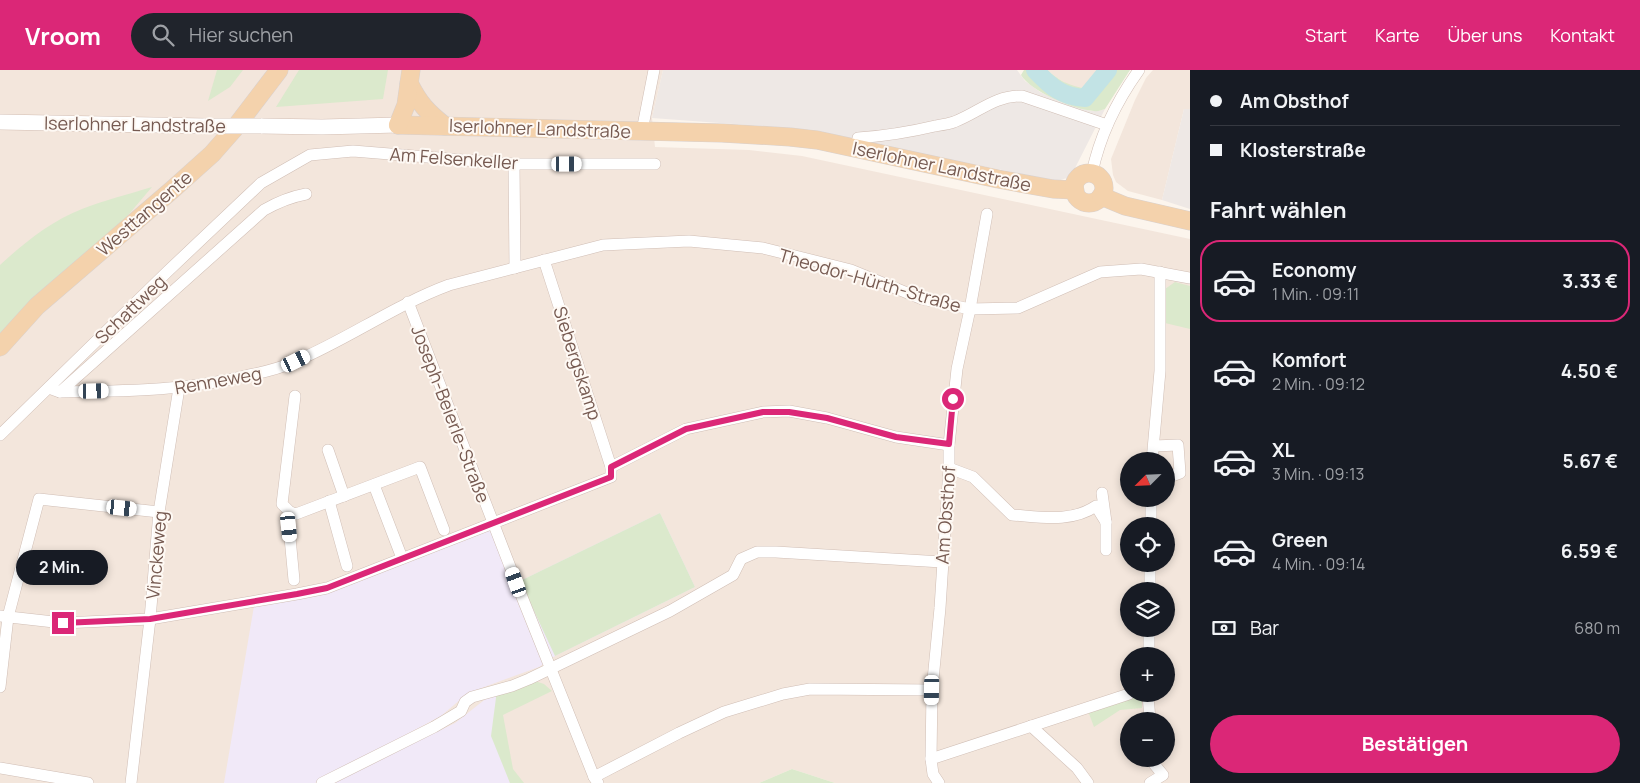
<!DOCTYPE html>
<html lang="de">
<meta charset="utf-8">
<style>
:root{--surface:#171b24;--page:#20242c;--text:#f1f3f6;--muted:#9ea1a6;--line:#363941;--accent:#db2777}
body{margin:0;font-family:Manrope,sans-serif;background:var(--page);color:var(--text);height:100vh;display:flex;flex-direction:column;font-size:19px;white-space:nowrap}
*{box-sizing:border-box;margin:0}
p{font-size:16px;color:var(--muted)}
.icon{flex:none;width:28px;height:28px;fill:none;stroke:currentColor;stroke-width:2;stroke-linecap:round;stroke-linejoin:round}
.map{position:relative;flex:1;overflow:hidden}
.sheet{display:flex;flex-direction:column;background:var(--surface);width:450px}
.sheet>*{flex:none}
.hud{display:grid;align-content:center;height:110px;padding:0 20px;background:var(--surface)}
.needle{width:32px;rotate:246deg}
.controls{position:absolute;left:1120px;top:382px;display:grid;gap:10px}
.controls a{display:grid;place-items:center;width:55px;height:55px;border-radius:50%;background:var(--surface);box-shadow:0 2px 8px #0003;font-size:25px}
.end{position:absolute;width:22px;height:22px;margin:-11px;border:6px solid #db2777;background:#fff;box-shadow:0 0 0 2px #fff}
.from{border-radius:50%}
.bubble{position:absolute;height:35px;border-radius:18px;background:var(--surface);box-shadow:0 2px 8px #0003;font-size:16px;font-weight:700;line-height:35px;text-align:center}
.car{position:absolute;width:15px;height:30px;margin:-15px -8px;border-radius:6px;box-shadow:0 0 4px 1px #0007;background:linear-gradient(#fff 24%,#345 0 40%,#fff 0 76%,#345 0 86%,#fff 0)}
.hud b{display:flex;align-items:center;gap:18px;height:48px;font-size:19px}
.hud b+b{border-top:1px solid var(--line)}
.hud i{width:12px;height:12px;background:var(--text)}
ul{padding:0;list-style:none}
li{display:flex;align-items:center;gap:15px;height:82px;margin:0 10px 8px;padding:0 10px;border:2px solid transparent;border-radius:20px}
li div{flex:1}
li b{display:block;font-size:19px}
li em{font-style:normal;font-weight:700}
li.current{border-color:var(--accent)}
li>.icon{width:45px;height:45px;stroke-width:1.5}
h2{padding:0 20px;font-size:22px;line-height:60px}
.pay{display:flex;align-items:center;gap:12px;height:55px;padding:0 20px;font-size:19px}
.pay p{margin-inline-start:auto}
.cta{display:flex;gap:10px;margin-top:auto;padding:10px 20px}
.cta a{flex:1;height:58px;border-radius:30px;background:var(--accent);color:#fff;font-size:20px;font-weight:700;line-height:58px;text-align:center}
header{display:flex;align-items:center;gap:30px;box-sizing:border-box;height:70px;padding:0 25px;background:var(--accent);color:#fff}
header strong{font-size:24px}
nav{display:flex;gap:28px;margin-inline-start:auto;font-size:18px}
.search{width:350px;height:45px;background:var(--page);display:flex;align-items:center;gap:12px;box-sizing:border-box;padding:0 18px;border-radius:28px;color:var(--muted);font-size:19px}
main{display:flex;flex:1;min-height:0}
.map>svg:first-child{display:block}
</style>
<header>
<strong>Vroom</strong>
<div class="search"><svg class="icon" aria-label="search" viewBox="0 0 24 24"><circle cx="10" cy="10" r="6"/><path d="M15 15l6 6"/></svg>Hier suchen</div>
<nav><a>Start</a><a>Karte</a><a>Über uns</a><a>Kontakt</a></nav>
</header>
<main>
<div class="map">
<svg width="1190" height="713" viewBox="0 0 1190 713">
<rect width="100%" height="100%" fill="#fcf5ed"/>
<g fill="#f3e6dc" fill-rule="evenodd">
<path d="M0 0H663L652 48 655 77 749 80 802 86 1190 169V713H835L792 699 759 713H0ZM1129 391H1166V429H1129ZM1129 456H1166V494H1129ZM1129 521H1166V559H1129ZM1129 586H1166V624H1129ZM1129 651H1166V689H1129Z"/>
<path d="M1047 0H1097L1083 18 1070 16 1056 7Z"/>
<path d="M1153 0H1190V39H1184L1162 130 1128 121 1116 112 1113 105 1111 89 1135 30 1146 8Z"/>
</g>
<g fill="#eee8e5">
<path d="M663 0H1017L1025 11 1040 22 1057 30 1091 41H1099L1105 39 1072 104 1067 108 1057 111 888 77 815 60 652 48Z"/>
<path d="M1184 39H1190V139L1162 130Z"/>
</g>
<g fill="#f1e9f8">
<path d="M660 443 695 517 555 586 539 597 468 623 441 646 315 713H224L254 536 327 521 494 453 520 511Z"/>
<path d="M497 620 506 701 510 713H332L455 653Z"/>
</g>
<g fill="#dbe9cc">
<path d="M217 0H243L230 17 208 31Z"/>
<path d="M299 0H388L383 29 276 37Z"/>
<path d="M1024 0H1047C1059 10 1067 15 1083 18L1097 0H1130L1105 39C1101 40 1098 42 1094 41 1075 40 1030 21 1021 5Z"/>
<path d="M152 117 118 157 34 231 0 263V195C24 173 51 151 82 139 105 130 129 124 152 117Z"/>
<path d="M1175 212 1190 216V259L1165 253V219Z"/>
<path d="M660 443 695 517 555 586 520 511Z"/>
<path d="M529 609 544 614 552 621 503 645 513 699 524 713H510L491 666 497 620Z"/>
<path d="M1137 624H1142V638L1120 640 1094 657 1088 641Z"/>
<path d="M792 699 835 713H759Z"/>
</g>
<g fill="none" stroke-linecap="round" stroke-linejoin="round">
<path stroke="#c2e3e5" stroke-width="18" d="M1035 0C1050 16 1062 27 1085 28L1108 0"/>
<defs>
<g id="street">
<path d="M642 61 654 0"/>
<path d="M856 78 858 68C884 66 910 62 935 56 941 55 948 54 954 52 980 42 993 26 1022 26L1107 55"/>
<path d="M514 94 515 198"/>
<path d="M1092 103C1100 65 1116 32 1139 0"/>
<path d="M544 190 611 397"/>
<path d="M408 232 516 512 594 707 598 713"/>
<path d="M49 318 60 322C124 321 187 321 249 305 265 302 281 298 296 291 348 269 395 235 449 215L603 175 689 171 763 178 851 200 922 229 970 239 1018 238 1100 202 1141 199 1190 208"/>
<path d="M60 322 264 140C278 132 290 127 306 124"/>
<path d="M0 365 167 202 261 113 310 85 353 81 514 94H655"/>
<path d="M1154 376 1178 375 1180 403 1166 408"/>
<path d="M328 380 344 426"/>
<path d="M1152 391 1160 301V202"/>
<path d="M949 398 973 407 1012 445C1041 447 1071 453 1096 436L1106 452"/>
<path d="M374 415 402 488"/>
<path d="M1102 423 1106 452V480"/>
<path d="M329 431 347 496"/>
<path d="M290 442 296 444 420 397 444 460"/>
<path d="M1151 456V429"/>
<path d="M294 510 289 457 290 442 282 434 295 326"/>
<path d="M1150 521V494"/>
<path d="M0 546 63 553 150 549 297 524 327 518 611 407V397L686 359 763 342 789 341 827 348 896 367 949 375"/>
<path d="M1149 586V559"/>
<path d="M0 617 8 547 39 429 159 442"/>
<path d="M1148 624 1150 651"/>
<path d="M1031 656 1077 698 1088 713"/>
<path d="M931 689 932 620 940 538 949 398V375L957 299 970 239 987 144"/>
<path d="M0 698 88 713"/>
<path d="M594 707 679 663 724 642 783 624 810 619 932 620"/>
<path d="M131 713 150 549 159 442 179 318"/>
<path d="M322 713 434 657 461 641 465 632 472 627 512 616 529 609 670 541 733 505 741 489 757 482H776L942 492"/>
<path d="M939 713 933 704 931 689 1129 624"/>
<path d="M1150 713 1163 705 1150 689"/>
</g>
<g id="secondary">
<path d="M0 52 205 56"/>
<path d="M261 56 322 57 398 55"/>
</g>
<g id="primary">
<path d="M409 13C419 33 427 42 445 56"/>
<path d="M398 55 722 63 790 67 817 70 998 109 1053 119 1075 120"/>
<path d="M398 55 406 35 411 0"/>
<circle cx="1089" cy="118" r="15"/>
<path d="M1101 126 1125 136 1190 151"/>
<path d="M0 277 37 236 173 119 212 84 234 59 279 0"/>
</g>
</defs>
<use href="#street" stroke="#d0beb5" stroke-width="12"/>
<use href="#secondary" stroke="#d3beb3" stroke-width="16"/>
<use href="#primary" stroke="#d9d1ce" stroke-width="19"/>
<use href="#street" stroke="#fff" stroke-width="11"/>
<use href="#secondary" stroke="#fff" stroke-width="15"/>
<use href="#primary" stroke="#f4d2ac" stroke-width="18"/>
<defs>
<path id="secondary-bridge" d="M205 56H261"/>
</defs>
<use href="#secondary-bridge" stroke="#d3beb3" stroke-width="16" stroke-linecap="butt"/>
<use href="#secondary-bridge" stroke="#fff" stroke-width="15"/>
</g>
<g fill="none" stroke-linecap="round" stroke-linejoin="round">
<path stroke="#db2777" stroke-width="6" d="M63 553 150 549 297 524 327 518 611 407V397L686 359 763 342H789L827 348 896 367 949 374 953 329"/>
</g>
<g text-anchor="middle" dominant-baseline="central" stroke-width="4" stroke-linejoin="round" paint-order="stroke">
<g font-size="18" fill="#765a51" stroke="#fef9f4">
<text transform="translate(135 54) rotate(1)">Iserlohner Landstraße</text>
<text transform="translate(540 58) rotate(2)">Iserlohner Landstraße</text>
<text transform="translate(454 88) rotate(4)">Am Felsenkeller</text>
<text transform="translate(942 96) rotate(12)">Iserlohner Landstraße</text>
<text transform="translate(144 143) rotate(-41)">Westtangente</text>
<text transform="translate(870 210) rotate(16)">Theodor-Hürth-Straße</text>
<text transform="translate(130 239) rotate(-44)">Schattweg</text>
<text transform="translate(578 293) rotate(72)">Siebergskamp</text>
<text transform="translate(218 310) rotate(-10)">Renneweg</text>
<text transform="translate(451 344) rotate(69)">Joseph-Beierle-Straße</text>
<text transform="translate(945 445) rotate(-86)">Am Obsthof</text>
<text transform="translate(156 485) rotate(-85)">Vinckeweg</text>
</g>
</g>
</svg>
<div class="controls">
<a><svg class="needle" viewBox="-14 -14 28 28"><path d="M0-13l5 13h-10z" fill="#e53935"/><path d="M0 13l5-13h-10z" fill="#9ea1a6"/></svg></a>
<a><svg class="icon" aria-label="locate" viewBox="0 0 24 24"><circle cx="12" cy="12" r="6"/><path d="M12 2v4M12 18v4M2 12h4M18 12h4"/></svg></a>
<a><svg class="icon" aria-label="layers" viewBox="0 0 24 24"><path d="M12 4l9 5-9 5-9-5zM3 14l9 5 9-5"/></svg></a>
<a>+</a>
<a>−</a>
</div>
<i class="end from" style="left:953px;top:329px"></i>
<i class="end" style="left:63px;top:553px"></i>
<div class="bubble" style="left:16px;top:480px;width:92px">2 Min.</div>
<i class="car" style="left:567px;top:94px;rotate:90deg"></i>
<i class="car" style="left:296px;top:291px;rotate:64deg"></i>
<i class="car" style="left:94px;top:321px;rotate:89deg"></i>
<i class="car" style="left:122px;top:438px;rotate:96deg"></i>
<i class="car" style="left:289px;top:457px;rotate:174deg"></i>
<i class="car" style="left:516px;top:512px;rotate:340deg"></i>
<i class="car" style="left:932px;top:620px;rotate:181deg"></i>
</div>
<section class="sheet">
<div class="hud">
<b><i class="from"></i>Am Obsthof</b>
<b><i></i>Klosterstraße</b>
</div>
<h2>Fahrt wählen</h2>
<ul>
<li class="current"><svg class="icon" aria-label="car" viewBox="0 0 24 24"><path d="M5 17H2v-5l4-1 3-4h7l3 4 3 1v5h-3M9 17h6M6 11h13"/><circle cx="7" cy="17" r="2"/><circle cx="17" cy="17" r="2"/></svg><div><b>Economy</b><p>1 Min. · 09:11</p></div><em>3.33 €</em></li>
<li><svg class="icon" aria-label="car" viewBox="0 0 24 24"><path d="M5 17H2v-5l4-1 3-4h7l3 4 3 1v5h-3M9 17h6M6 11h13"/><circle cx="7" cy="17" r="2"/><circle cx="17" cy="17" r="2"/></svg><div><b>Komfort</b><p>2 Min. · 09:12</p></div><em>4.50 €</em></li>
<li><svg class="icon" aria-label="car" viewBox="0 0 24 24"><path d="M5 17H2v-5l4-1 3-4h7l3 4 3 1v5h-3M9 17h6M6 11h13"/><circle cx="7" cy="17" r="2"/><circle cx="17" cy="17" r="2"/></svg><div><b>XL</b><p>3 Min. · 09:13</p></div><em>5.67 €</em></li>
<li><svg class="icon" aria-label="car" viewBox="0 0 24 24"><path d="M5 17H2v-5l4-1 3-4h7l3 4 3 1v5h-3M9 17h6M6 11h13"/><circle cx="7" cy="17" r="2"/><circle cx="17" cy="17" r="2"/></svg><div><b>Green</b><p>4 Min. · 09:14</p></div><em>6.59 €</em></li>
</ul>
<div class="pay"><svg class="icon" aria-label="cash" viewBox="0 0 24 24"><path d="M3 7h18v10H3z"/><circle cx="12" cy="12" r="2"/></svg>Bar<p>680 m</p></div>
<div class="cta"><a>Bestätigen</a></div>
</section>
</main>
